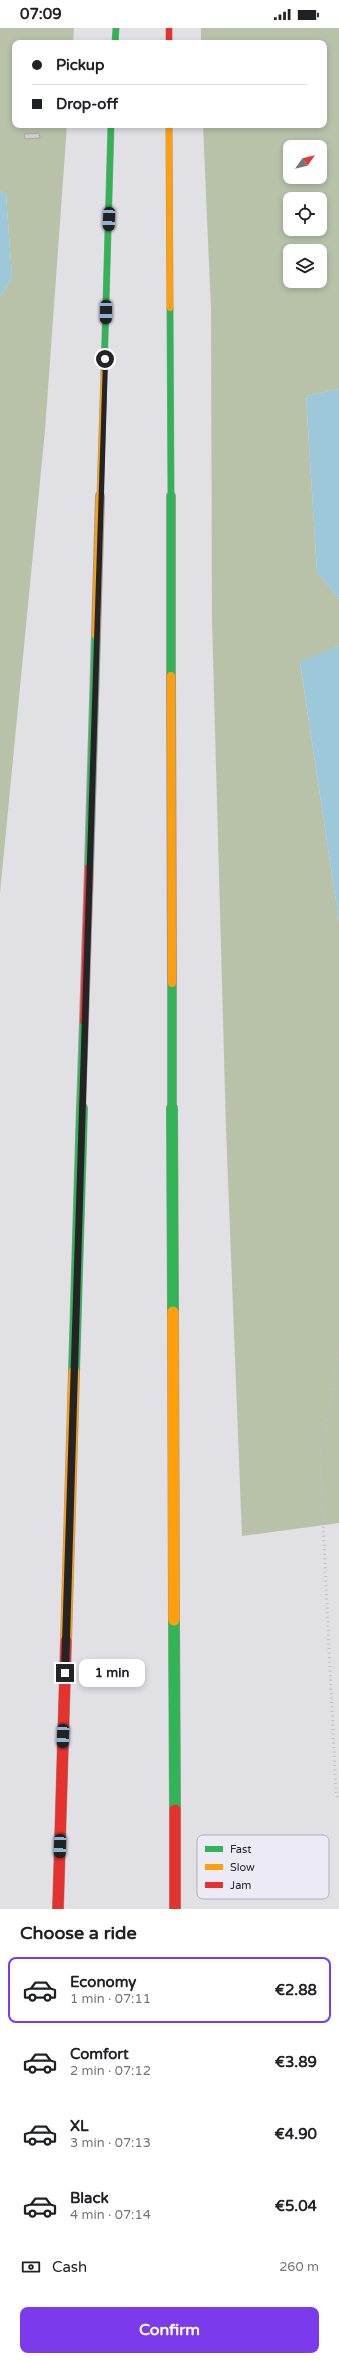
<!DOCTYPE html>
<meta charset="utf-8">
<style>
:root{--surface:#fff;--page:#f2f2f2;--text:#202124;--muted:#757577;--line:#e0e0e0;--accent:#7c3aed}
body{margin:0;font-family:"Varela Round",sans-serif;background:var(--page);color:var(--text);height:100vh;display:flex;flex-direction:column;font-size:15px;white-space:nowrap}
*{box-sizing:border-box;margin:0}
p{font-size:13px;color:var(--muted)}
.icon{flex:none;width:22px;height:22px;fill:none;stroke:currentColor;stroke-width:2;stroke-linecap:round;stroke-linejoin:round}
.map{position:relative;height:1881px;overflow:hidden}
.panel{display:flex;flex-direction:column;background:var(--surface);flex:1}
.panel>*{flex:none}
.top-card{position:absolute;left:12px;top:12px;width:315px;height:88px;border-radius:8px;box-shadow:0 2px 6px #0003;display:grid;align-content:center;height:88px;padding:0 20px;background:var(--surface)}
.needle{width:26px;rotate:56deg}
.controls{position:absolute;left:283px;top:112px;display:grid;gap:8px}
.controls a{display:grid;place-items:center;width:44px;height:44px;border-radius:8px;background:var(--surface);box-shadow:0 2px 6px #0003;font-size:20px}
.end{position:absolute;width:18px;height:18px;margin:-9px;border:5px solid #242427;background:#fff;box-shadow:0 0 0 2px #fff}
.from{border-radius:50%}
.bubble{position:absolute;height:28px;border-radius:8px;background:var(--surface);box-shadow:0 2px 6px #0003;font-size:13px;font-weight:800;line-height:28px;text-align:center}
.car{position:absolute;width:12px;height:24px;margin:-12px -6px;border-radius:5px;box-shadow:0 0 3px 1px #0007;background:linear-gradient(#222 24%,#8ab4d8 0 40%,#222 0 76%,#8ab4d8 0 86%,#222 0)}
.top-card b{display:flex;align-items:center;gap:14px;height:38px;font-size:15px}
.top-card b+b{border-top:1px solid var(--line)}
.top-card i{width:10px;height:10px;background:var(--text)}
ul{padding:0;list-style:none}
li{display:flex;align-items:center;gap:12px;height:66px;margin:0 8px 6px;padding:0 12px;border:2px solid transparent;border-radius:8px}
li div{flex:1}
li b{display:block;font-size:15px}
li em{font-style:normal;font-weight:800}
li.on{border-color:var(--accent)}
li>.icon{width:36px;height:36px;stroke-width:1.5}
h2{padding:0 20px;font-size:18px;line-height:48px}
.pay{display:flex;align-items:center;gap:10px;height:44px;padding:0 20px;font-size:15px}
.pay p{margin-inline-start:auto}
.primary-button{display:flex;gap:8px;margin-top:auto;padding:8px 20px}
.primary-button a{flex:1;height:46px;border-radius:8px;background:var(--accent);color:#fff;font-size:16px;font-weight:800;line-height:46px;text-align:center}
.status{display:flex;justify-content:space-between;align-items:center;height:28px;padding:0 20px;background:var(--surface);direction:ltr}
.status svg{height:11px;fill:currentColor}
.map>svg:first-child{display:block}
</style>
<div class="status"><b>07:09</b><svg viewBox="0 0 49 12"><path d="M0 12V9h3v3zM5 12V6h3v6zM10 12V3h3v9zM15 12V0h3v12zM26 1h20v11H26zM47 4h2v5h-2z"/></svg></div>
<div class="map">
<svg width="339" height="1881" viewBox="0 0 339 1881">
<rect width="100%" height="100%" fill="#e0e0e5"/>
<g fill="#b7c2a9" fill-rule="evenodd">
<path d="M0 0H74L73 15H15V97H67L45 402 0 865V269L12 249 6 166 0 163Z"/>
<path d="M201 0H339V361L306 368 317 544 339 571V618L300 635 339 893V1495L242 1508 226 1100 212 593 211 282 203 97H324V15H201ZM290 119H320V149H290ZM290 171H320V201H290ZM290 223H320V253H290Z"/>
</g>
<g fill="#9cc8da">
<path d="M0 163 6 166 12 249 0 269Z"/>
<path d="M339 361V571L317 544 306 368Z"/>
<path d="M339 618V893L300 634Z"/>
</g>
<path fill="#d6cbca" stroke="#a8a6a7" d="M39 105 40 110 25 111 24 106Z"/>
<g fill="none" stroke-linecap="round" stroke-linejoin="round">
<defs>
<g id="fast-far2">
<path d="M115 15 116 0"/>
<path d="M170 280 171 469"/>
<path d="M104 345 111 97"/>
</g>
<g id="fast-far1">
<path d="M171 468V648"/>
<path d="M89 840 96 607"/>
<path d="M172 955V1081"/>
<path d="M81 1081 84 993"/>
</g>
<g id="fast">
<path d="M172 1080 173 1284"/>
<path d="M74 1344 82 1080"/>
<path d="M174 1592 175 1782"/>
</g>
<g id="slow-far2">
<path d="M169 97 170 280"/>
<path d="M100 469 104 345"/>
</g>
<g id="slow-far1">
<path d="M96 607 100 468"/>
<path d="M171 648 172 955"/>
</g>
<g id="slow">
<path d="M173 1284 174 1592"/>
<path d="M66 1613 74 1344"/>
</g>
<path id="jam-far2" d="M169 0V15"/>
<path id="jam-far1" d="M84 993 89 840"/>
<g id="jam">
<path d="M175 1782V1881"/>
<path d="M58 1881 66 1613"/>
</g>
</defs>
<use href="#fast-far2" stroke="#99999c" stroke-width="7"/>
<use href="#fast-far1" stroke="#99999c" stroke-width="10"/>
<use href="#fast" stroke="#99999c" stroke-width="12"/>
<use href="#slow-far2" stroke="#99999c" stroke-width="7"/>
<use href="#slow-far1" stroke="#99999c" stroke-width="10"/>
<use href="#slow" stroke="#99999c" stroke-width="12"/>
<use href="#jam-far2" stroke="#99999c" stroke-width="7"/>
<use href="#jam-far1" stroke="#99999c" stroke-width="10"/>
<use href="#jam" stroke="#99999c" stroke-width="12"/>
<path stroke="#c0c0c1" stroke-width="3" stroke-dasharray="1 3.5" stroke-linecap="butt" d="M339 1325 320 1432 336 1765 339 1772"/>
<use href="#fast-far2" stroke="#30b455" stroke-width="6"/>
<use href="#fast-far1" stroke="#30b455" stroke-width="8"/>
<use href="#fast" stroke="#30b455" stroke-width="11"/>
<use href="#slow-far2" stroke="#ff9f0a" stroke-width="6"/>
<use href="#slow-far1" stroke="#ff9f0a" stroke-width="8"/>
<use href="#slow" stroke="#ff9f0a" stroke-width="11"/>
<use href="#jam-far2" stroke="#e5322d" stroke-width="6"/>
<use href="#jam-far1" stroke="#e5322d" stroke-width="8"/>
<use href="#jam" stroke="#e5322d" stroke-width="11"/>
</g>
<path fill="#242427" d="M105 330 108 331 69 1645 65 1649 61 1645 103 331Z"/>
<rect x="197" y="1807" width="132" height="64" rx="6" fill="#ecebf5" stroke="#b0afb7" stroke-width="1"/>
<rect x="205" y="1818" width="18" height="6" fill="#30b455"/>
<rect x="205" y="1836" width="18" height="6" fill="#ff9f0a"/>
<rect x="205" y="1854" width="18" height="6" fill="#e5322d"/>
<g font-size="11" fill="#242427">
<text x="230" y="1825">Fast</text>
<text x="230" y="1843">Slow</text>
<text x="230" y="1861">Jam</text>
</g>
</svg>
<div class="controls">
<a><svg class="needle" viewBox="-14 -14 28 28"><path d="M0-13l5 13h-10z" fill="#e53935"/><path d="M0 13l5-13h-10z" fill="#757577"/></svg></a>
<a><svg class="icon" aria-label="locate" viewBox="0 0 24 24"><circle cx="12" cy="12" r="6"/><path d="M12 2v4M12 18v4M2 12h4M18 12h4"/></svg></a>
<a><svg class="icon" aria-label="layers" viewBox="0 0 24 24"><path d="M12 4l9 5-9 5-9-5zM3 14l9 5 9-5"/></svg></a>
</div>
<i class="end from" style="left:105px;top:331px"></i>
<i class="end" style="left:65px;top:1645px"></i>
<div class="bubble" style="left:79px;top:1631px;width:66px">1 min</div>
<i class="car" style="left:109px;top:191px;rotate:182deg"></i>
<i class="car" style="left:106px;top:284px;rotate:181deg"></i>
<i class="car" style="left:63px;top:1708px;rotate:182deg"></i>
<i class="car" style="left:60px;top:1818px;rotate:182deg"></i>
<div class="top-card">
<b><i class="from"></i>Pickup</b>
<b><i></i>Drop-off</b>
</div>
</div>
<section class="panel">
<h2>Choose a ride</h2>
<ul>
<li class="on"><svg class="icon" aria-label="car" viewBox="0 0 24 24"><path d="M5 17H2v-5l4-1 3-4h7l3 4 3 1v5h-3M9 17h6M6 11h13"/><circle cx="7" cy="17" r="2"/><circle cx="17" cy="17" r="2"/></svg><div><b>Economy</b><p>1 min · 07:11</p></div><em>€2.88</em></li>
<li><svg class="icon" aria-label="car" viewBox="0 0 24 24"><path d="M5 17H2v-5l4-1 3-4h7l3 4 3 1v5h-3M9 17h6M6 11h13"/><circle cx="7" cy="17" r="2"/><circle cx="17" cy="17" r="2"/></svg><div><b>Comfort</b><p>2 min · 07:12</p></div><em>€3.89</em></li>
<li><svg class="icon" aria-label="car" viewBox="0 0 24 24"><path d="M5 17H2v-5l4-1 3-4h7l3 4 3 1v5h-3M9 17h6M6 11h13"/><circle cx="7" cy="17" r="2"/><circle cx="17" cy="17" r="2"/></svg><div><b>XL</b><p>3 min · 07:13</p></div><em>€4.90</em></li>
<li><svg class="icon" aria-label="car" viewBox="0 0 24 24"><path d="M5 17H2v-5l4-1 3-4h7l3 4 3 1v5h-3M9 17h6M6 11h13"/><circle cx="7" cy="17" r="2"/><circle cx="17" cy="17" r="2"/></svg><div><b>Black</b><p>4 min · 07:14</p></div><em>€5.04</em></li>
</ul>
<div class="pay"><svg class="icon" aria-label="cash" viewBox="0 0 24 24"><path d="M3 7h18v10H3z"/><circle cx="12" cy="12" r="2"/></svg>Cash<p>260 m</p></div>
<div class="primary-button"><a>Confirm</a></div>
</section>
